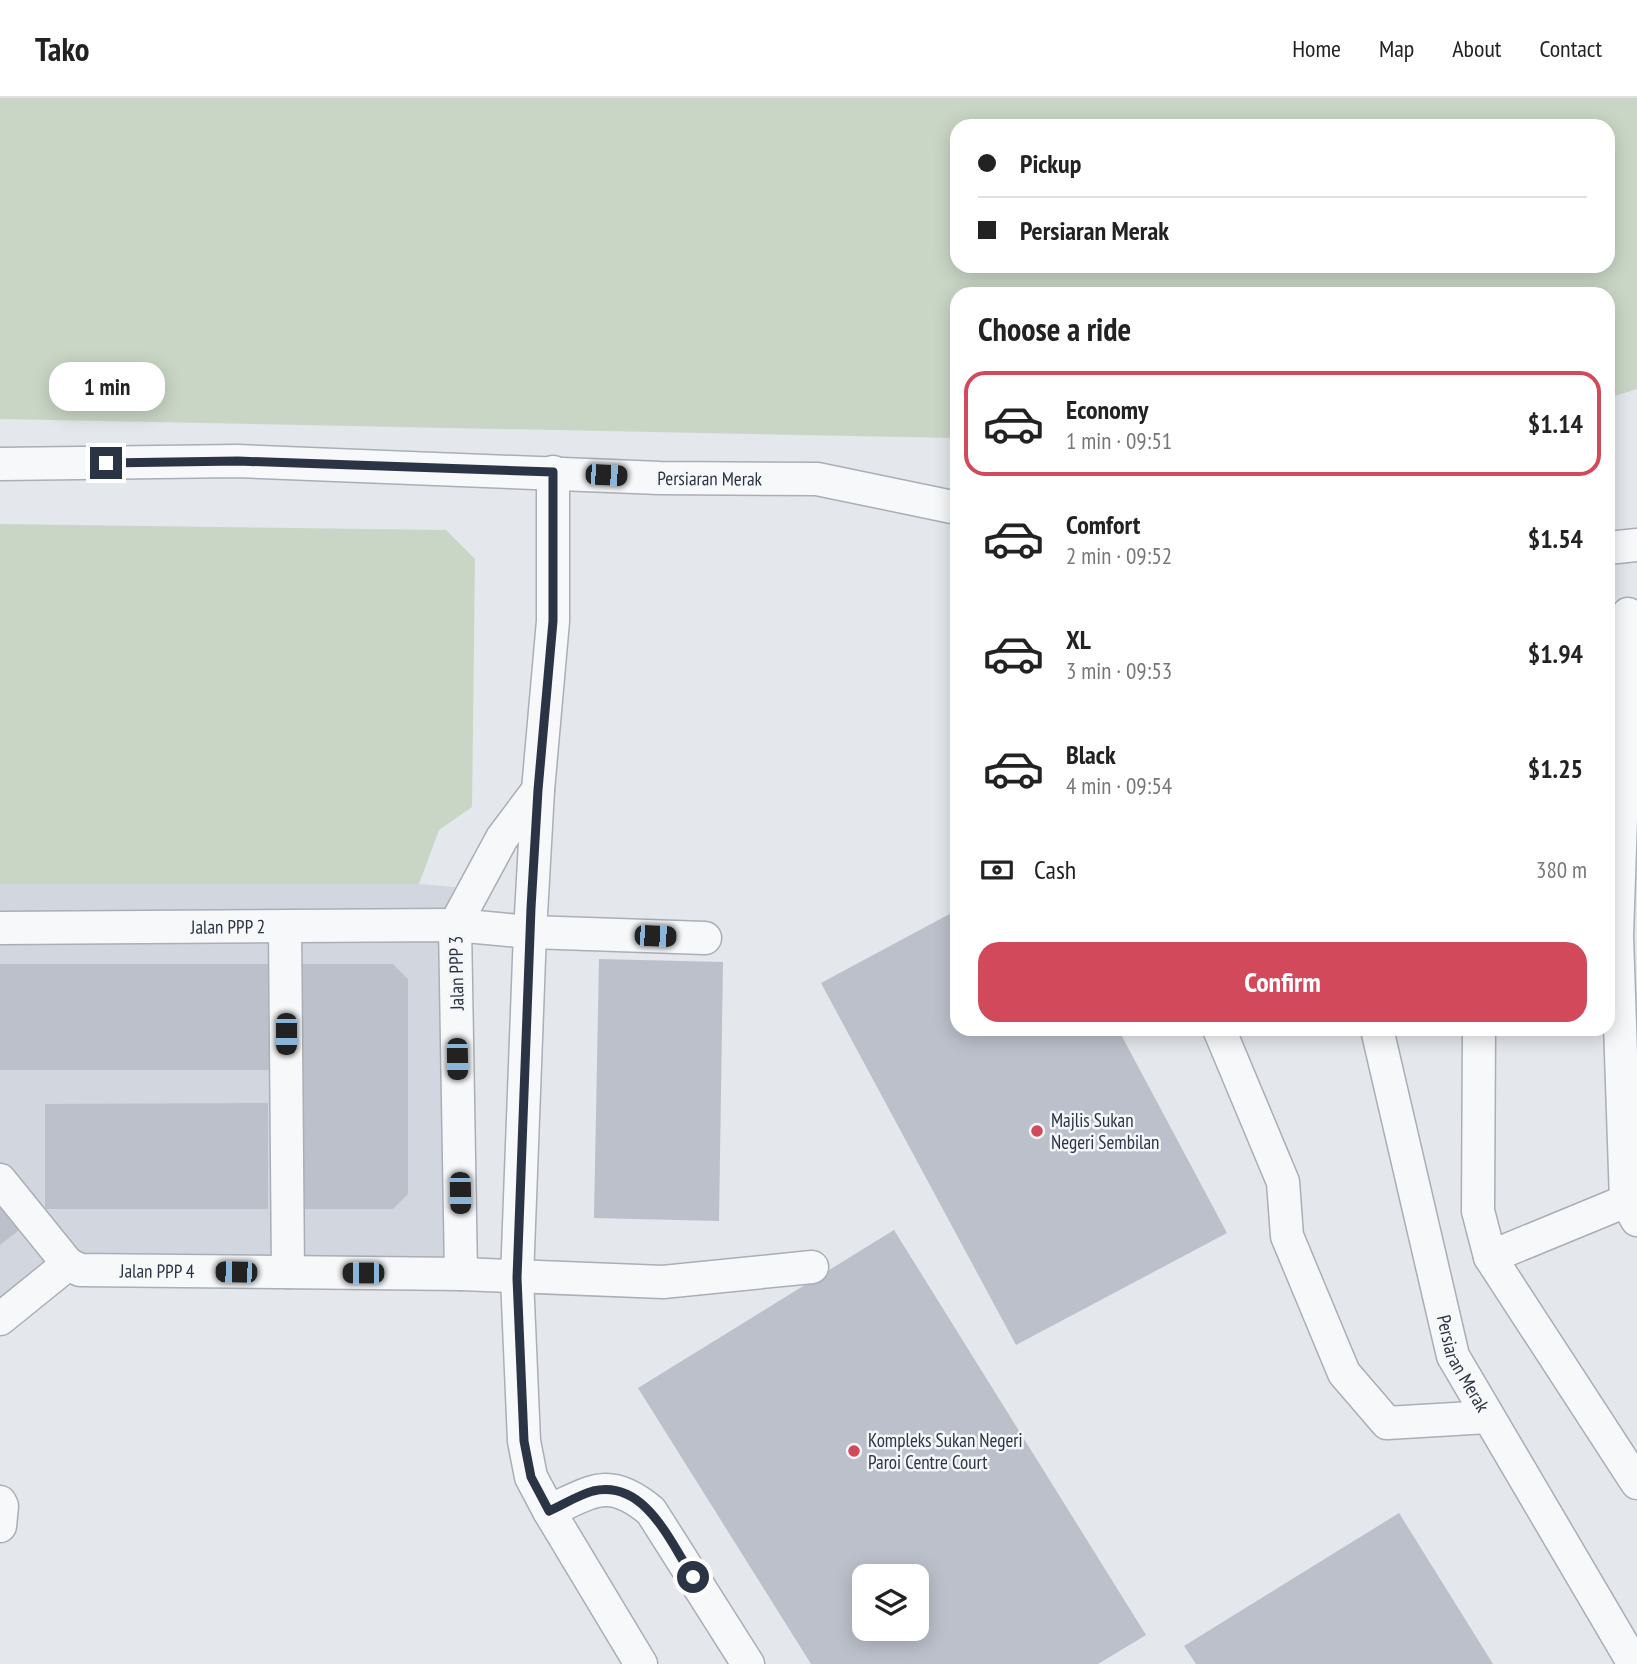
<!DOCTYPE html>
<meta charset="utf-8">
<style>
:root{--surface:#fff;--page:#f6f6f6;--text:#222;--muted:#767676;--line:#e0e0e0;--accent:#d1495b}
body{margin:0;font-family:"PT Sans Narrow",sans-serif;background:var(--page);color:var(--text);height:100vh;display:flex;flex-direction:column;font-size:26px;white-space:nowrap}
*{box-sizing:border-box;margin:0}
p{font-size:23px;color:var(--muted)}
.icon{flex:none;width:38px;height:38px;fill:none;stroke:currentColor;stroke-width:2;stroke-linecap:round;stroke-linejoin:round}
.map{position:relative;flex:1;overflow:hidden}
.sheet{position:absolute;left:950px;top:189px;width:665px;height:749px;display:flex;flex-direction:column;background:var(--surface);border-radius:21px;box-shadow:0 4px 18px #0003}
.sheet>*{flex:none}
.hud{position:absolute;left:950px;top:21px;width:665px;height:154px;border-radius:21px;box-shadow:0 4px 18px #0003;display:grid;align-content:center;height:154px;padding:0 28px;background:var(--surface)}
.controls{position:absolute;left:852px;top:1466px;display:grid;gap:14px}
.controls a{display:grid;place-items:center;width:77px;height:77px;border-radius:14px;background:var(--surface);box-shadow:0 4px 18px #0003;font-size:35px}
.end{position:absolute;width:32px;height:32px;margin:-16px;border:9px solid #2b3445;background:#fff;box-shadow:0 0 0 4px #fff}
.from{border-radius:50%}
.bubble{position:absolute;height:49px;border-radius:21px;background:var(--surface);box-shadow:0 4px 18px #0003;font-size:23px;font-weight:700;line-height:49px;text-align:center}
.car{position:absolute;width:21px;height:42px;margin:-21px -10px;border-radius:9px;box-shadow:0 0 5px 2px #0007;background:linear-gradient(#222 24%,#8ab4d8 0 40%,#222 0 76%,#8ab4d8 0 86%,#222 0)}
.hud b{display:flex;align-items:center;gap:24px;height:66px;font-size:26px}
.hud b+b{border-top:2px solid var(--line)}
.hud i{width:18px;height:18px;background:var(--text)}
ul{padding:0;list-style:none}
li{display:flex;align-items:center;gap:21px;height:105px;margin:0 14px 10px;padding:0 14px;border:4px solid transparent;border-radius:21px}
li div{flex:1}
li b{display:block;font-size:26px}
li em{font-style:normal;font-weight:700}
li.current{border-color:var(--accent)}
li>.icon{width:63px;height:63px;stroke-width:1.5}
h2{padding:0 28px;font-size:32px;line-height:84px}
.pay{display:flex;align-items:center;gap:18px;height:77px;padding:0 28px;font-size:26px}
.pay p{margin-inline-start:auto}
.cta{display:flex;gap:14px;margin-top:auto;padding:14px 28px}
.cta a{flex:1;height:80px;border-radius:21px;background:var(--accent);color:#fff;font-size:28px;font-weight:700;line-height:80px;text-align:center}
header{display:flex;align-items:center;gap:42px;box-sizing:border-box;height:98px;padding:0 35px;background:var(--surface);border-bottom:2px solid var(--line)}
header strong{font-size:33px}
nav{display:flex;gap:38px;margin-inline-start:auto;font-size:24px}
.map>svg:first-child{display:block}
</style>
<header>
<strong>Tako</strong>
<nav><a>Home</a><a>Map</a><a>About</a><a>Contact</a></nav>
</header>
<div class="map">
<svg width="1637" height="1566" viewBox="0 0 1637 1566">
<rect width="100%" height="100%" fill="#e4e7ec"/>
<path fill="#d2d6de" d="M0 786H419L455 789 461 1177 75 1165 0 1223Z"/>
<g fill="#c9d6c5" fill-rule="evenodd">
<path d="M0 0H1637V291L1608 300V196H957V340L0 321ZM957 28H1608V168H957Z"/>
<path d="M0 426 446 432 475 461 472 709 439 732 419 786H0Z"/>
</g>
<g fill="#bbc0ca" fill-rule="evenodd">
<path d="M957 812V931H1118L1227 1135 1016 1247 821 885Z"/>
<path d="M599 861 723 864 719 1123 594 1120Z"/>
<path d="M0 866H268L269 972H0Z"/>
<path d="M302 866H393L408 881V1096L393 1111H302Z"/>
<path d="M268 1005V1111H45V1006Z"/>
<path d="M0 1108 19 1132 0 1147Z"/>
<path d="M894 1132 1146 1537 1098 1566H811L638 1290ZM864 1479H917V1531H864Z"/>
<path d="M1399 1415 1493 1566H1196L1184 1548Z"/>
</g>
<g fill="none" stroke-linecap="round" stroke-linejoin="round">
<defs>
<g id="minor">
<path id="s1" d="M0 366 238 363 660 380 817 381 957 410"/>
<path d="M553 374V523L538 692 530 834 517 1180 524 1343 531 1379 549 1413 641 1566"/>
<path d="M1608 450 1637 447"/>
<path d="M1628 516 1617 838 1626 1103 1637 1122"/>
<path id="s2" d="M0 830 455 827 530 834 705 840"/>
<path d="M285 830 288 1174"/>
<path d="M1219 931 1283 1084 1287 1138 1344 1275 1387 1325 1488 1319"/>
<path id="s3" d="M1377 931 1453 1258 1634 1566"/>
<path d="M1479 931 1478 1113 1490 1159 1637 1385"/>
<path d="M0 1082 68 1166"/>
<path d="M1490 1159 1626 1103"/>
<path d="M461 1176 455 827 502 740 538 692"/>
<path id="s4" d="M0 1221 68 1166 80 1172 461 1176 663 1184 812 1169"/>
<path d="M0 1404 2 1408 0 1428"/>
<path d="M549 1413C593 1393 609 1378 651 1413L748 1566"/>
</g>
</defs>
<use href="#minor" stroke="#a9aeb7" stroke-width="35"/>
<use href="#minor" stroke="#f7f8fa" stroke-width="32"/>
</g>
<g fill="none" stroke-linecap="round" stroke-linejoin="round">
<path stroke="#2b3445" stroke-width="9" d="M106 365 238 363 553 374V523L538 692 531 810 517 1180 524 1343 531 1379 549 1413C563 1407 578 1397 593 1393 645 1381 670 1444 693 1479"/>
</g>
<g fill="#d1495b" stroke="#f4f6f9" stroke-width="2.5">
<circle cx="1037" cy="1033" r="7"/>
<circle cx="854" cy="1353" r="7"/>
</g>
<g text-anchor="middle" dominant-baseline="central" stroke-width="5" stroke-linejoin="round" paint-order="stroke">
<g font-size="19" fill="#2b3445" stroke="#f4f6f9">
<text stroke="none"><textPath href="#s1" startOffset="710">Persiaran Merak</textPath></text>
<text stroke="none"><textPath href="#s2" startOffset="228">Jalan PPP 2</textPath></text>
<text transform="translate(456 875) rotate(-91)">Jalan PPP 3</text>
<text stroke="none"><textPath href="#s4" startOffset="178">Jalan PPP 4</textPath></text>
<text stroke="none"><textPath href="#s3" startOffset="346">Persiaran Merak</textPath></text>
</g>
<g font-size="19" fill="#2b3445" stroke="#f4f6f9" text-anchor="start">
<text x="1051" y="1022">Majlis Sukan<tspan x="1051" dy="22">Negeri Sembilan</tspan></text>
<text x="868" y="1342">Kompleks Sukan Negeri<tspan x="868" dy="22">Paroi Centre Court</tspan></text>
</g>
</g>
</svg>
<div class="controls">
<a><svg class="icon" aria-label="layers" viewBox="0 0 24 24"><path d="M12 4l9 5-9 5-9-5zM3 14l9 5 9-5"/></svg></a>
</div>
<i class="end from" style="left:693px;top:1479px"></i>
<i class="end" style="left:106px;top:365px"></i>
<div class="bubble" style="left:49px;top:264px;width:116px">1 min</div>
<i class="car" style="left:606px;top:377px;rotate:93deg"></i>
<i class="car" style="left:655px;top:838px;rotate:92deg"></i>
<i class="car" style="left:286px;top:936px;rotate:180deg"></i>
<i class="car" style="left:457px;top:961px;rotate:179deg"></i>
<i class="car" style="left:460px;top:1095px;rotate:179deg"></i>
<i class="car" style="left:236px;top:1174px;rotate:271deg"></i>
<i class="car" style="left:363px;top:1175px;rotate:270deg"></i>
<div class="hud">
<b><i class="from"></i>Pickup</b>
<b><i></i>Persiaran Merak</b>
</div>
<section class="sheet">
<h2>Choose a ride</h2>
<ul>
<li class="current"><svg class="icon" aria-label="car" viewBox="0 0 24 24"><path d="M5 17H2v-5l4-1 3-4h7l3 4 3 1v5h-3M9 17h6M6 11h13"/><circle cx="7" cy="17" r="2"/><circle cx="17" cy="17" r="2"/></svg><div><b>Economy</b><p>1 min · 09:51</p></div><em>$1.14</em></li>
<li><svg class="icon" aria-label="car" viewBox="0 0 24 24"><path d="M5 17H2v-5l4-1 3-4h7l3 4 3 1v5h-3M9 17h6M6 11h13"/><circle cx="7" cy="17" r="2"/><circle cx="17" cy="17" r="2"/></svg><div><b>Comfort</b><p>2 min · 09:52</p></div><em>$1.54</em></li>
<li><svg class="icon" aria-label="car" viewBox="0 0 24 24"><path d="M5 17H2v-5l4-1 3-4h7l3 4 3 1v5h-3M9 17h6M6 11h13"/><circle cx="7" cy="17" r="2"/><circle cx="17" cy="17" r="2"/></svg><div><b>XL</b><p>3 min · 09:53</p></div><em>$1.94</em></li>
<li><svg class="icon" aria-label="car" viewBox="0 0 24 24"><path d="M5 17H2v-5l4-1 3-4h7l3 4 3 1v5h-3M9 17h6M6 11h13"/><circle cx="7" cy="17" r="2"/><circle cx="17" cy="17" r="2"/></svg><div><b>Black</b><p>4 min · 09:54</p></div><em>$1.25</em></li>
</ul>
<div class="pay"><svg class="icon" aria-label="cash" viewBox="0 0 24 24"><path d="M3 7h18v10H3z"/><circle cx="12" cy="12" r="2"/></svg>Cash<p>380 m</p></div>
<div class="cta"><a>Confirm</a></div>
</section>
</div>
